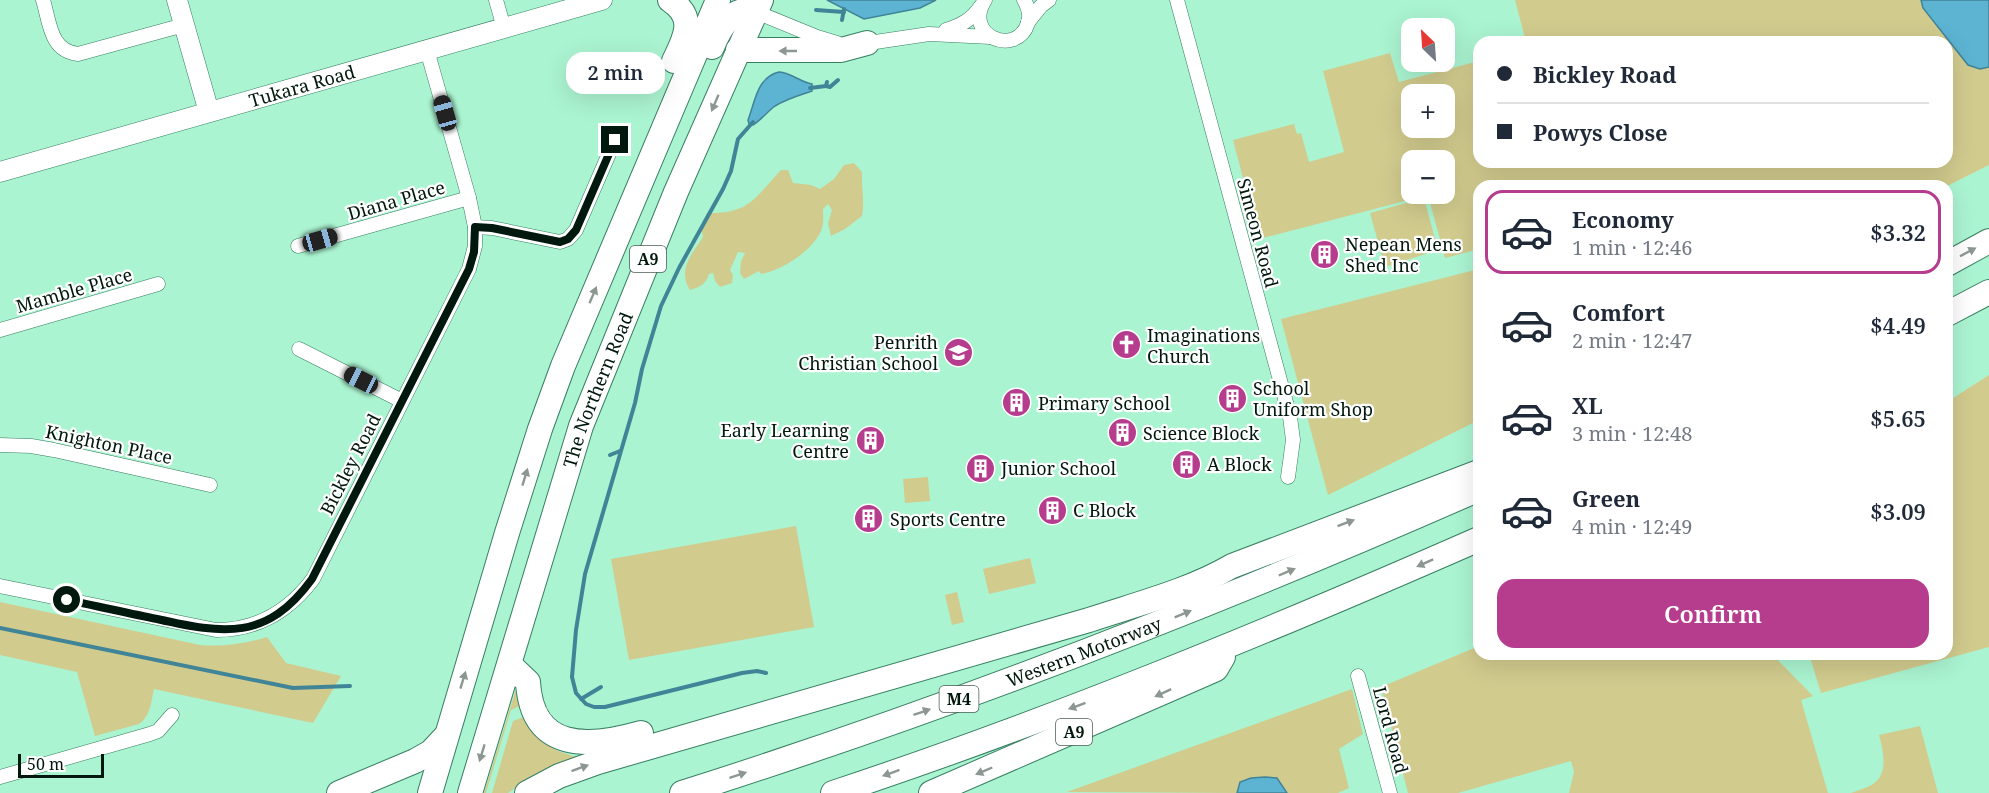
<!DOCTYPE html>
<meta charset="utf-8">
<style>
:root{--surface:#fff;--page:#f2f2f3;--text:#1f2937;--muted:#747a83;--line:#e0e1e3;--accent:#b63c8e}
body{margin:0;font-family:"Noto Serif",serif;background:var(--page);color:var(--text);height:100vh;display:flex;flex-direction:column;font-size:22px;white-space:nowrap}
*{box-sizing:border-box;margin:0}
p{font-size:20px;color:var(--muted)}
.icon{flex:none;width:33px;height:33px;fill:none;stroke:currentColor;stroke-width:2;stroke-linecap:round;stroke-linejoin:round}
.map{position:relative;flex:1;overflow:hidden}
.drawer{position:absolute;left:1473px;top:180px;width:480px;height:480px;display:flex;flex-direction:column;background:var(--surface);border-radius:18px;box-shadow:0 6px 24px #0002}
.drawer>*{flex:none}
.banner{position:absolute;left:1473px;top:36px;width:480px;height:132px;border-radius:18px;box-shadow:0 6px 24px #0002;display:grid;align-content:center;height:132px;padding:0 24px;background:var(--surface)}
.needle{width:39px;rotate:335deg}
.controls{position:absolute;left:1401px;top:18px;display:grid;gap:12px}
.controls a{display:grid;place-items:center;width:54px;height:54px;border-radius:12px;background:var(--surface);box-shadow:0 6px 24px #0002;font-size:30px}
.scale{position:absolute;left:18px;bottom:15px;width:86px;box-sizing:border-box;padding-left:6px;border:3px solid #00180d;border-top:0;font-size:16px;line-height:21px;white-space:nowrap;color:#00180d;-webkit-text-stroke:4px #fff;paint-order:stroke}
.end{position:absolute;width:27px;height:27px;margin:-14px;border:8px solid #00180d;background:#fff;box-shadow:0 0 0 3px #fff}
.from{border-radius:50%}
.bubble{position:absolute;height:42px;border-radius:18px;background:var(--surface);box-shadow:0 6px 24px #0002;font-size:20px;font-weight:600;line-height:42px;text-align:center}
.car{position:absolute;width:18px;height:36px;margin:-18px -9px;border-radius:8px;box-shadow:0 0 4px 2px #0007;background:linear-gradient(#222 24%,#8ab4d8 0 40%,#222 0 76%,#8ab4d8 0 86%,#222 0)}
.banner b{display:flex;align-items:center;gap:21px;height:57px;font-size:22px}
.banner b+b{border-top:2px solid var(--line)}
.banner i{width:15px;height:15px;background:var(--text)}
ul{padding:10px 0 0;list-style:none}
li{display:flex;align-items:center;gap:18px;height:84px;margin:0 12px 9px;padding:0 12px;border:3px solid transparent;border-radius:18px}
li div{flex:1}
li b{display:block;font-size:22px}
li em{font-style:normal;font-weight:600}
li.active{border-color:var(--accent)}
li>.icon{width:54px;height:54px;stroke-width:1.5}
.action{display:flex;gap:12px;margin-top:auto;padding:12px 24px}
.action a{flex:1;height:69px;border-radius:18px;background:var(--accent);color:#fff;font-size:24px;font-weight:600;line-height:69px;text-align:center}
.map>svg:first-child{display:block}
</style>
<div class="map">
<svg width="1989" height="793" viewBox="0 0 1989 793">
<rect width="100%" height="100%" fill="#abf4d1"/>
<g fill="#d1cb8e" fill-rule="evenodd">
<path d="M1515 0H1989V165L1947 186H1479V249L1445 258 1428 195 1259 239 1233 140 1294 124 1297 134 1301 133 1309 162 1344 152 1323 71 1390 53 1399 82 1479 61V162H1947V42H1526ZM1412 94H1444V128H1412ZM1412 160H1444V194H1412Z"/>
<path d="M854 163 862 172C861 188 865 201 862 216L845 229 831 236 828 223 832 210 828 204 823 209C823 215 824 222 822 228 816 249 781 271 761 274L759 271 744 279 740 273 741 261 745 253 738 252 730 270 733 275 732 283 720 287 715 281 713 273 709 274C706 284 700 287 690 290 677 270 692 254 703 237L701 226 707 213C749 214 754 199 781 170H788L793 183 811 185 820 189 834 179 844 165Z"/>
<path d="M1424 198 1438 250 1385 267 1370 213Z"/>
<path d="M1479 269V420L1328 495 1281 319Z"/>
<path d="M1989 375V647L1821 693 1809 654H1947V402Z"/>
<path d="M928 477 930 501 905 503 903 479Z"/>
<path d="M796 526 814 627 629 660 611 559Z"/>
<path d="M1030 558 1036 583 989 594 983 569Z"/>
<path d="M957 592 964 622 952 625 945 595Z"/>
<path d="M0 602 200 645C223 647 244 644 267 637L286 663 341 676 313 723 154 689C151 701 151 716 139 724L95 736 77 672 0 655Z"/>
<path d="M1479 646V654H1625L1630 658 1647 654H1772L1813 696 1801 700 1828 793H1569L1574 772 1571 761 1458 793H1408L1381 687Z"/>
<path d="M1352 689 1363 734 1339 749 1349 788 1338 793H1287L1277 778C1257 776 1253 777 1237 790V793L1067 792Z"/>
<path d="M517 691 520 706 511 710 486 793H484L515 692Z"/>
<path d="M524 717C534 739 555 753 579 757L520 785 508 793H492L513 721Z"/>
<path d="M1920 726 1938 793H1851C1858 790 1867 788 1873 784 1889 774 1883 750 1879 735Z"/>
</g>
<g fill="#5cb3d2" stroke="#408497" stroke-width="1.5">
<path d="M827 0H936L920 8 864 19Z"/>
<path d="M1921 0H1989V67L1980 69 1968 65 1923 8Z"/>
<path d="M779 72C792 73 800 82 812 84V91C800 95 786 99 775 106 767 112 761 120 753 125L749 124 748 120C755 102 757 77 779 72Z"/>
<path d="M1265 777 1277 778 1287 793H1237L1240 782 1251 778Z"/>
</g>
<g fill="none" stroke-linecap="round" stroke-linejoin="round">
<g stroke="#408497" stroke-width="4">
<path d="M816 10 844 12"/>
<path d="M842 20 844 9"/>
<path d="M826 86 830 87 838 80"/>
<path d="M810 88 826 86 827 82"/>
<path d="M753 122 738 139 731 171 723 189 679 268 661 306 642 369 635 403 585 574 576 630 572 677 576 693 586 704 594 707H605L742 673 757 671 766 673"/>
<path d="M610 455 620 451"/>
<path d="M0 628 293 688 350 686"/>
<path d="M581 699 601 687"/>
</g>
<defs>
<g id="street">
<path d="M43 0C50 23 50 51 78 54L184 25"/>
<path d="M496 0 504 28"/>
<path d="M985 0C962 36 1017 58 1028 23 1031 15 1028 7 1024 0"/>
<path d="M1177 0 1290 417 1293 440 1288 477"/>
<path d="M756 12 817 37 837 43"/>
<path d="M1028 22 1041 6 1049 0"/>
<path d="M946 30C962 25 971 20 981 6"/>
<path d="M862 44 929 34 991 37"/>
<path d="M475 227 492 228 560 242 568 239 576 230 615 140"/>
<path d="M298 246 469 198"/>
<path d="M0 330 158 284"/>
<path d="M299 349 402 401"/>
<path d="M0 445 31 446 54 450 210 485"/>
<path d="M0 586 216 630C257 630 289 611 313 579L469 269 475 246V227L469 198 427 50"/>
<path d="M1358 676 1390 793"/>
<path d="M0 777 150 734 158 731 172 715"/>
</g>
<g id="secondary">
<path d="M177 0 209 112"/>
<path id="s1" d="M0 172 602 0"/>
</g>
<g id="highway">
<path d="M670 0C697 18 685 38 674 61"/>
<path d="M712 47C720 28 732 5 756 12"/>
<path d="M738 50H841L867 43"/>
<path d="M1947 264 1989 241"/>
<path d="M1947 314 1989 292"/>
<path d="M510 665 528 682C532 752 589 748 641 733"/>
<path d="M339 793 415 761 431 752 446 736"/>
<path d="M430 793 507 533 540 429 563 366 718 0"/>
<path id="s2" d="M470 793 581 426 676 192 761 0"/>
<path d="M527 793 559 776 598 762 1089 620C1137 604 1189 591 1232 566L1479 472"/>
<path id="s3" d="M682 793C953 707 1218 604 1479 489"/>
<path d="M833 793C1053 720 1267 632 1479 539"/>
<path d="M931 793 1198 677 1216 669 1223 657"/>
</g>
</defs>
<use href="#street" stroke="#367e60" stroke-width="15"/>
<use href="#secondary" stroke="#367e60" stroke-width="21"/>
<use href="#highway" stroke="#367e60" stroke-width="26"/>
<use href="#street" stroke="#fff" stroke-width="14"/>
<use href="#secondary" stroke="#fff" stroke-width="20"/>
<use href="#highway" stroke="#fff" stroke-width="24"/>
</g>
<defs><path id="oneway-solid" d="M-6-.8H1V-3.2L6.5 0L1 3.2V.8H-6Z" transform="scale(1.5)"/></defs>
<g fill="#8c9792">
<use href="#oneway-solid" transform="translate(788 51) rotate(180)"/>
<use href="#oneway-solid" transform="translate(715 103) rotate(113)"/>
<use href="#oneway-solid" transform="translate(1968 252) rotate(-28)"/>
<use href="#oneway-solid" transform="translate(593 295) rotate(-67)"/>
<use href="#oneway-solid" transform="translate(525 477) rotate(-73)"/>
<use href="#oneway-solid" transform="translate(1346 523) rotate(-21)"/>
<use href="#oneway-solid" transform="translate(1425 563) rotate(156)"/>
<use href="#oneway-solid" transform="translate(1287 572) rotate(-23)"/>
<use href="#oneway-solid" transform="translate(1183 614) rotate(-22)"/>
<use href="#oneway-solid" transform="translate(463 680) rotate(-73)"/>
<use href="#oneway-solid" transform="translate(1163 693) rotate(155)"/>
<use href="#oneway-solid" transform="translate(1077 706) rotate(160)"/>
<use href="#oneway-solid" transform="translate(922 712) rotate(-19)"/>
<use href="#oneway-solid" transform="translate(482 753) rotate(107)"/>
<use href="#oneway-solid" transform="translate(580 768) rotate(-20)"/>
<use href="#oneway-solid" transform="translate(984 771) rotate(157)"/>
<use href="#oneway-solid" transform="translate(891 773) rotate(160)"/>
<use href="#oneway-solid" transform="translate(738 775) rotate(-18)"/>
</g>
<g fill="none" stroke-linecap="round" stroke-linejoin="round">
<path stroke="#00180d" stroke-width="8" d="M67 600C97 606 127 613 157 619 224 634 267 641 312 579L469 269 474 252 475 227 492 228 560 242 568 239 576 230 615 140"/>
</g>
<defs>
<symbol id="building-disc" viewBox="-11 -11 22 22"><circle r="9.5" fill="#b63c8e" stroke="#fff"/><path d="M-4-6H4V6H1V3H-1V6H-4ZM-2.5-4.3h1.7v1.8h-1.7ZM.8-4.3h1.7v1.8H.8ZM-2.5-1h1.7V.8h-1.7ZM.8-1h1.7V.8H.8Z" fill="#fff"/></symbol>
<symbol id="church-disc" viewBox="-11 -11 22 22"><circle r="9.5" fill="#b63c8e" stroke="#fff"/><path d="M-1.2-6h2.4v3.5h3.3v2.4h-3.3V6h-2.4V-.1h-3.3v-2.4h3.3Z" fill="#fff"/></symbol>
<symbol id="school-disc" viewBox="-11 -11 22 22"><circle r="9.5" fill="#b63c8e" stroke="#fff"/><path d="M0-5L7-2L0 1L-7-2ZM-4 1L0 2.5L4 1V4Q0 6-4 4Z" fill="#fff"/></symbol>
</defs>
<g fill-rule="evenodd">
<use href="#building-disc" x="1308" y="238" width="33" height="33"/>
<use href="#church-disc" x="1110" y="328" width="33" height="33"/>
<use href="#school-disc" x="942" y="336" width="33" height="33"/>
<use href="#building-disc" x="1216" y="382" width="33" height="33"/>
<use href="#building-disc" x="1000" y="386" width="33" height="33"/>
<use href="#building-disc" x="1106" y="416" width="33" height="33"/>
<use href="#building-disc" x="854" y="424" width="33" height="33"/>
<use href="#building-disc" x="1170" y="448" width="33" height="33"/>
<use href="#building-disc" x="964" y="452" width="33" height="33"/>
<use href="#building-disc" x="1036" y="494" width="33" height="33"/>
<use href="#building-disc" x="852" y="502" width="33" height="33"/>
</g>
<g text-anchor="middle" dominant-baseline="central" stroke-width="4.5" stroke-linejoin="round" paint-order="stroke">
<g fill="#fff" stroke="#4c5d56" stroke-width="1.5">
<rect x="630" y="246" width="36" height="26" rx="4.5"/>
<rect x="939.5" y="686" width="39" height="26" rx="4.5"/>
<rect x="1056" y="719" width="36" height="26" rx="4.5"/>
</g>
<g font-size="16" font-weight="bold" fill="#00180d">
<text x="648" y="259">A9</text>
<text x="959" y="699">M4</text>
<text x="1074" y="732">A9</text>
</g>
<g font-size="18" fill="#00180d" stroke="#fff">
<text stroke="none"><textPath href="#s1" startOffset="314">Tukara Road</textPath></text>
<text transform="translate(396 200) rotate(-16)">Diana Place</text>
<text transform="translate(1258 233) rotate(75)">Simeon Road</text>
<text transform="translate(74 290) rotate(-16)">Mamble Place</text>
<text stroke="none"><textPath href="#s2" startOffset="423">The Northern Road</textPath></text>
<text transform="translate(109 444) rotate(12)">Knighton Place</text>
<text transform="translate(350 464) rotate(-63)">Bickley Road</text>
<text stroke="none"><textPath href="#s3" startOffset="426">Western Motorway</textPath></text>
<text transform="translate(1391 730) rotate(75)">Lord Road</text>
</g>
<g font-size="18" fill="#00180d" stroke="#fff" text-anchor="start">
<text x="1345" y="244">Nepean Mens<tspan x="1345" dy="21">Shed Inc</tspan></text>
<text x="1147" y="335">Imaginations<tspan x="1147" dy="21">Church</tspan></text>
<text x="938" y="342" text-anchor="end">Penrith<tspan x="938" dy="21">Christian School</tspan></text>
<text x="1253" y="388">School<tspan x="1253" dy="21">Uniform Shop</tspan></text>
<text x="1038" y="403">Primary School</text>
<text x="849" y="430" text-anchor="end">Early Learning<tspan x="849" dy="21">Centre</tspan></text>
<text x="1143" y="433">Science Block</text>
<text x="1207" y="464">A Block</text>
<text x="1001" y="468">Junior School</text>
<text x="1073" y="510">C Block</text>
<text x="890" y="519">Sports Centre</text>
</g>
</g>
</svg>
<div class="controls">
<a><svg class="needle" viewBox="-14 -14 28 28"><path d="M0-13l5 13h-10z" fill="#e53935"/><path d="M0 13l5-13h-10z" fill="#747a83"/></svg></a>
<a>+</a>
<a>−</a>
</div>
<div class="scale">50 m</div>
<i class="end from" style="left:67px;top:600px"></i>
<i class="end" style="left:615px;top:140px"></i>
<div class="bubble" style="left:566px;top:52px;width:99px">2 min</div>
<i class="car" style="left:445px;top:113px;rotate:344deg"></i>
<i class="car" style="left:320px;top:240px;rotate:74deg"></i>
<i class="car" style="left:361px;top:380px;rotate:297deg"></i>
<div class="banner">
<b><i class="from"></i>Bickley Road</b>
<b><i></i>Powys Close</b>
</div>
<section class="drawer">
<ul>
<li class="active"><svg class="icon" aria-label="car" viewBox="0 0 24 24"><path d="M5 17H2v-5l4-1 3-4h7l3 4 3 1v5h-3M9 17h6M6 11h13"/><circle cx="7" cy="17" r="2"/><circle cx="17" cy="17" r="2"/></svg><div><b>Economy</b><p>1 min · 12:46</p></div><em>$3.32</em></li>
<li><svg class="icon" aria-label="car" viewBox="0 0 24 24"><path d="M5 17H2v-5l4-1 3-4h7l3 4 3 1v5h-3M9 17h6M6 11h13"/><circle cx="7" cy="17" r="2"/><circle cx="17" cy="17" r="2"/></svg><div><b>Comfort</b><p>2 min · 12:47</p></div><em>$4.49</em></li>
<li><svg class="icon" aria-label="car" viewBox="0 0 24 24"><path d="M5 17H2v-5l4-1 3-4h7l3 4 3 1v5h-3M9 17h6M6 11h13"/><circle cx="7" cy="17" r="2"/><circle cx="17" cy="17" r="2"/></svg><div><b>XL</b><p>3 min · 12:48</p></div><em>$5.65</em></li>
<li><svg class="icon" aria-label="car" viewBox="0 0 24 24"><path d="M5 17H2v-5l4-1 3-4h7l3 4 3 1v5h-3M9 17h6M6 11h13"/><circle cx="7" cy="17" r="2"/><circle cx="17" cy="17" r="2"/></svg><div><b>Green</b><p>4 min · 12:49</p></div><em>$3.09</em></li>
</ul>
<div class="action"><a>Confirm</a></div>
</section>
</div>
